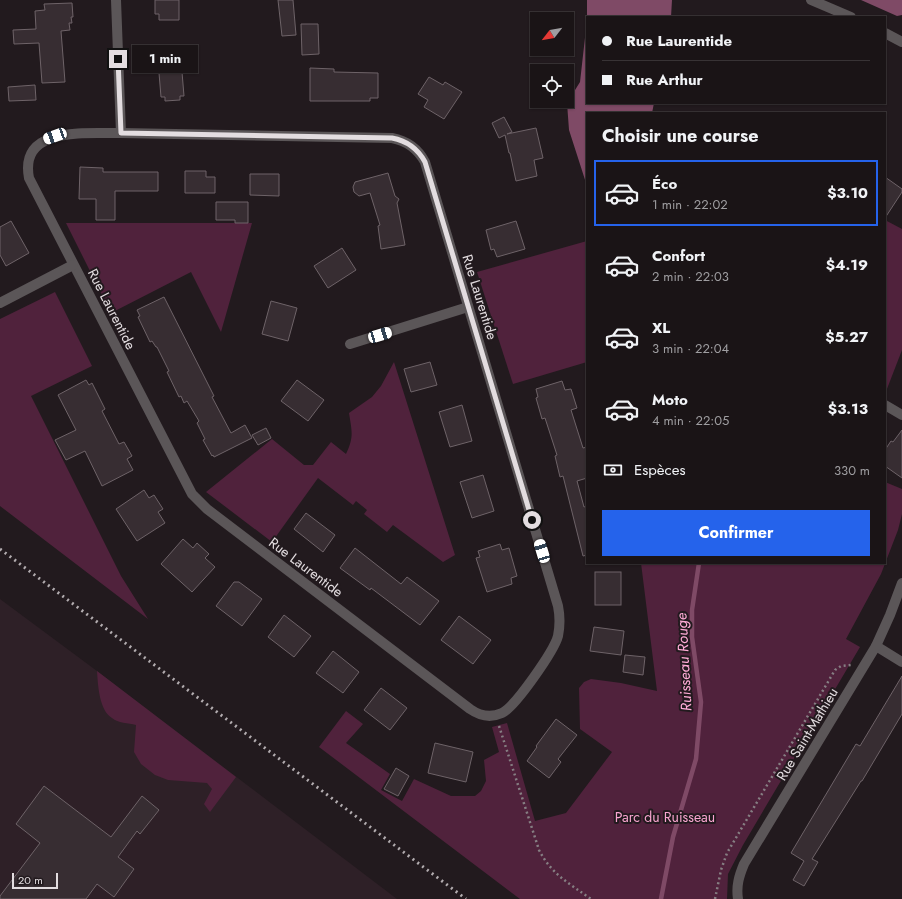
<!DOCTYPE html>
<html lang="fr">
<meta charset="utf-8">
<style>
:root{--surface:#1a1416;--page:#231d1f;--text:#f1f3f6;--muted:#9f9ea1;--line:#383335;--accent:#2563eb}
body{margin:0;font-family:Jost,sans-serif;background:var(--page);color:var(--text);height:100vh;display:flex;flex-direction:column;font-size:15px;white-space:nowrap}
*{box-sizing:border-box;margin:0}
p{font-size:13px;color:var(--muted)}
.icon{flex:none;width:22px;height:22px;fill:none;stroke:currentColor;stroke-width:2;stroke-linecap:round;stroke-linejoin:round}
.map{position:relative;flex:1;overflow:hidden}
.side{position:absolute;left:586px;top:112px;width:300px;height:452px;display:flex;flex-direction:column;background:var(--surface);border-radius:0px;box-shadow:0 1px 3px #0004,0 0 0 1px var(--line)}
.side>*{flex:none}
.banner{position:absolute;left:586px;top:16px;width:300px;height:88px;border-radius:0px;box-shadow:0 1px 3px #0004,0 0 0 1px var(--line);display:grid;align-content:center;height:88px;padding:0 16px;background:var(--surface)}
.needle{width:26px;rotate:239deg}
.buttons{position:absolute;left:530px;top:12px;display:grid;gap:8px}
.buttons a{display:grid;place-items:center;width:44px;height:44px;border-radius:0px;background:var(--surface);box-shadow:0 1px 3px #0004,0 0 0 1px var(--line);font-size:20px}
.scale{position:absolute;left:12px;bottom:10px;width:46px;box-sizing:border-box;padding-left:4px;border:2px solid #e3dde0;border-top:0;font-size:11px;line-height:14px;white-space:nowrap;color:#e3dde0;-webkit-text-stroke:3px #221a1e;paint-order:stroke}
.end{position:absolute;width:18px;height:18px;margin:-9px;border:5px solid #e3dde0;background:#111;box-shadow:0 0 0 2px #111}
.from{border-radius:50%}
.bubble{position:absolute;height:28px;border-radius:0px;background:var(--surface);box-shadow:0 1px 3px #0004,0 0 0 1px var(--line);font-size:13px;font-weight:700;line-height:28px;text-align:center}
.car{position:absolute;width:12px;height:24px;margin:-12px -6px;border-radius:5px;box-shadow:0 0 3px 1px #0007;background:linear-gradient(#fff 24%,#345 0 40%,#fff 0 76%,#345 0 86%,#fff 0)}
.banner b{display:flex;align-items:center;gap:14px;height:38px;font-size:15px}
.banner b+b{border-top:1px solid var(--line)}
.banner i{width:10px;height:10px;background:var(--text)}
ul{padding:0;list-style:none}
li{display:flex;align-items:center;gap:12px;height:66px;margin:0 8px 6px;padding:0 8px;border:2px solid transparent;border-radius:0px}
li div{flex:1}
li b{display:block;font-size:15px}
li em{font-style:normal;font-weight:700}
li.active{border-color:var(--accent)}
li>.icon{width:36px;height:36px;stroke-width:1.5}
h2{padding:0 16px;font-size:18px;line-height:48px}
.pay{display:flex;align-items:center;gap:10px;height:44px;padding:0 16px;font-size:15px}
.pay p{margin-inline-start:auto}
.cta{display:flex;gap:8px;margin-top:auto;padding:8px 16px}
.cta a{flex:1;height:46px;border-radius:0px;background:var(--accent);color:#fff;font-size:16px;font-weight:700;line-height:46px;text-align:center}
.map>svg:first-child{display:block}
</style>
<div class="map">
<svg width="902" height="899" viewBox="0 0 902 899">
<rect width="100%" height="100%" fill="#221a1e"/>
<path fill="#2e2027" d="M0 599 97 671 397 899H0Z"/>
<g fill="#50223c">
<path d="M885 220 902 229V350L885 394Z"/>
<path d="M66 223H252L221 332 191 272 111 313Z"/>
<path d="M587 241V362L513 384 477 272Z"/>
<path d="M55 292 92 366 31 396 121 576 148 619 0 506V319Z"/>
<path d="M394 362 455 555 443 562 393 525 387 532 364 514 367 510 356 501 353 505 318 478 272 542 206 492 272 439 304 465H313L331 442 346 454C354 437 352 432 349 413L372 397 381 386Z"/>
<path d="M885 482 902 489V514L898 530 881 574 846 639 860 647 743 845 728 874 727 899H520L319 747 346 711 363 724 346 743 390 774 381 790 402 801 414 779 451 796H475L481 791 486 781 484 760 499 752 492 727 507 723 535 821 566 813 612 752 580 729 579 688 584 682 591 679 621 683 657 691 641 563H885Z"/>
<path d="M97 671 236 777 210 812 204 804 212 789 207 783 168 780 155 775 141 764 134 752 136 725C128 723 118 723 112 718 99 710 98 685 97 671Z"/>
</g>
<g fill="#7f4a66">
<path d="M587 0H672L671 17H587V103H654L652 113H587V186L569 130 567 103 580 82 587 20Z"/>
<path d="M861 0H902V15L897 16Z"/>
</g>
<g fill="none" stroke-linecap="round" stroke-linejoin="round">
<path stroke="#7f4a66" stroke-width="4.5" d="M661 899 673 837 696 759 701 702 692 637V610L699 563"/>
</g>
<g fill="#372d32" stroke="#6e6368">
<path d="M155 0H179V20H159V14H155Z"/>
<path d="M278 0H293L296 35 282 36Z"/>
<path d="M72 3 73 17H71L72 23H69L70 30 61 31 65 82 42 83 39 43 14 44 13 30 36 29 35 11 45 10 44 4Z"/>
<path d="M301 24H318L319 54 302 55Z"/>
<path d="M180 58V72H182L184 96H180V100L165 101V97H161L159 73H161V59Z"/>
<path d="M310 68 334 69V72L378 73V98H370V101H310Z"/>
<path d="M429 77 443 85 445 82 462 92 444 119 424 107 428 100 418 94Z"/>
<path d="M35 85 36 100 9 101 8 87Z"/>
<path d="M504 117 512 132 507 134 536 128 543 158 534 160 537 176 516 181 510 153H509L505 135 499 138 492 123Z"/>
<path d="M80 167 103 168V172H158V191H115V220H96V199H79Z"/>
<path d="M185 171H206V177H215V193H185Z"/>
<path d="M388 173 395 196 399 199 397 203 405 245 381 249 378 226 380 225 370 193 359 196 354 192 353 187 355 182Z"/>
<path d="M250 174H279V196L250 195Z"/>
<path d="M885 177 902 189V192L885 218Z"/>
<path d="M216 202H248V223H235V220H216Z"/>
<path d="M11 221 29 253 6 266 0 255V227Z"/>
<path d="M516 221 525 249 497 257 494 249 491 250 486 230Z"/>
<path d="M342 248 356 270 328 288 314 266Z"/>
<path d="M164 297 214 396 212 397 231 433 245 425 252 438 214 457 213 455 212 456 203 440 205 439 197 423 199 421 187 401 184 403 181 396 179 397 167 372 169 371 157 347H156L152 341 150 342 138 317 140 316 137 310Z"/>
<path d="M271 301 297 308 288 341 262 334Z"/>
<path d="M430 362 437 385 411 392 404 369Z"/>
<path d="M86 380 89 385 92 383 105 409 102 411 119 444 124 442 132 456 127 459 133 470 102 486 85 451 66 460 55 440 76 430 58 395Z"/>
<path d="M297 380 324 400 308 421 281 401Z"/>
<path d="M562 381 565 390 571 389 577 408 571 410 583 448 587 447V478L577 481 584 507 587 506V555L583 556 563 476 560 477 555 456 557 455 545 418 542 419 536 398 538 397 536 389Z"/>
<path d="M462 405 472 441 450 447 439 412Z"/>
<path d="M266 428 271 438 258 445 252 435Z"/>
<path d="M902 430V478L885 466V450L891 441 893 442Z"/>
<path d="M483 475 494 511 472 518 460 482Z"/>
<path d="M144 490 149 498 154 495 163 509 158 512 165 523 137 541 116 509Z"/>
<path d="M306 513 335 535 323 552 294 529Z"/>
<path d="M183 539 193 548 197 543 209 554 205 558 215 567 192 592 161 564Z"/>
<path d="M500 544 502 550 509 548 517 576 511 578 512 584 487 592 476 558 480 557 478 551Z"/>
<path d="M355 548 401 584 407 577 439 601 420 625 371 588 370 590 340 568Z"/>
<rect x="595" y="572" width="26" height="33"/>
<path d="M234 582H239L262 599 242 626 216 606Z"/>
<path d="M284 615 311 636 294 657 268 637Z"/>
<path d="M459 616 491 640 473 664 441 640Z"/>
<path d="M594 627 624 631 621 655 590 651Z"/>
<path d="M333 651 359 672 343 693 316 673Z"/>
<path d="M625 655 645 657 643 675 623 672Z"/>
<path d="M902 676V714L862 781H861L812 859 818 862 804 886 793 880 804 861 791 853 856 744 860 746Z"/>
<path d="M381 688 407 708 390 730 364 710Z"/>
<path d="M556 719 577 735 558 759 561 762 549 778 527 761 537 747 536 746Z"/>
<path d="M435 743 473 752 466 782 428 773Z"/>
<path d="M396 768 409 776 398 796 384 789Z"/>
<path d="M44 786 111 837 142 796 159 810 140 834 137 831 118 857 134 869 114 897 97 884 86 899H0V896L40 843 16 824Z"/>
</g>
<g fill="none" stroke-linecap="round" stroke-linejoin="round">
<g stroke="#867f83" stroke-width="2.5" stroke-dasharray="2 3" stroke-linecap="butt">
<path d="M499 726 539 850C551 874 570 884 591 899"/>
<path d="M715 899 721 870 727 853 835 670 841 666 851 665"/>
</g>
<g stroke="#5b5658" stroke-width="10">
<path d="M116 0 121 133"/>
<path d="M121 133 392 138C408 141 418 149 425 162L558 606C560 616 560 626 558 636 554 651 515 707 502 713 491 718 480 716 470 709L207 509 192 494 29 178C19 125 88 134 121 133Z"/>
<path d="M0 303 73 265"/>
<path d="M350 344 468 307"/>
<path d="M885 405 902 415"/>
<path d="M876 646 902 662"/>
<path d="M738 899C736 886 739 876 744 864L876 646 890 615 902 583"/>
</g>
<g stroke="#5b5658" stroke-width="10">
<path d="M811 0 851 17"/>
<path d="M885 33 902 42"/>
</g>
<path stroke="#b2acaf" stroke-width="3" stroke-dasharray="2 4" stroke-linecap="butt" d="M0 549 466 899"/>
</g>
<g fill="none" stroke-linecap="round" stroke-linejoin="round">
<path stroke="#e3dde0" stroke-width="5" d="M118 59 121 133 392 138C408 141 418 149 425 162L532 520"/>
</g>
<g text-anchor="middle" dominant-baseline="central" stroke-width="4" stroke-linejoin="round" paint-order="stroke">
<g font-size="14" fill="#e3dde0" stroke="#221a1e">
<text transform="translate(480 297) rotate(73)">Rue Laurentide</text>
<text transform="translate(112 309) rotate(63)">Rue Laurentide</text>
<text transform="translate(306 567) rotate(37)">Rue Laurentide</text>
<text transform="translate(807 734) rotate(-59)">Rue Saint-Mathieu</text>
</g>
<g font-size="14" fill="#f9a6d1" stroke="#221a1e">
<text x="665" y="817">Parc du Ruisseau</text>
</g>
<g font-size="15" font-style="italic" fill="#ffacd7" stroke="#221a1e">
<text transform="translate(684 662) rotate(-93)">Ruisseau Rouge</text>
</g>
</g>
</svg>
<div class="buttons">
<a><svg class="needle" viewBox="-14 -14 28 28"><path d="M0-13l5 13h-10z" fill="#e53935"/><path d="M0 13l5-13h-10z" fill="#9f9ea1"/></svg></a>
<a><svg class="icon" aria-label="locate" viewBox="0 0 24 24"><circle cx="12" cy="12" r="6"/><path d="M12 2v4M12 18v4M2 12h4M18 12h4"/></svg></a>
</div>
<div class="scale">20 m</div>
<i class="end from" style="left:532px;top:520px"></i>
<i class="end" style="left:118px;top:59px"></i>
<div class="bubble" style="left:132px;top:45px;width:66px">1 min</div>
<i class="car" style="left:55px;top:136px;rotate:250deg"></i>
<i class="car" style="left:380px;top:335px;rotate:73deg"></i>
<i class="car" style="left:542px;top:551px;rotate:343deg"></i>
<div class="banner">
<b><i class="from"></i>Rue Laurentide</b>
<b><i></i>Rue Arthur</b>
</div>
<section class="side">
<h2>Choisir une course</h2>
<ul>
<li class="active"><svg class="icon" aria-label="car" viewBox="0 0 24 24"><path d="M5 17H2v-5l4-1 3-4h7l3 4 3 1v5h-3M9 17h6M6 11h13"/><circle cx="7" cy="17" r="2"/><circle cx="17" cy="17" r="2"/></svg><div><b>Éco</b><p>1 min · 22:02</p></div><em>$3.10</em></li>
<li><svg class="icon" aria-label="car" viewBox="0 0 24 24"><path d="M5 17H2v-5l4-1 3-4h7l3 4 3 1v5h-3M9 17h6M6 11h13"/><circle cx="7" cy="17" r="2"/><circle cx="17" cy="17" r="2"/></svg><div><b>Confort</b><p>2 min · 22:03</p></div><em>$4.19</em></li>
<li><svg class="icon" aria-label="car" viewBox="0 0 24 24"><path d="M5 17H2v-5l4-1 3-4h7l3 4 3 1v5h-3M9 17h6M6 11h13"/><circle cx="7" cy="17" r="2"/><circle cx="17" cy="17" r="2"/></svg><div><b>XL</b><p>3 min · 22:04</p></div><em>$5.27</em></li>
<li><svg class="icon" aria-label="car" viewBox="0 0 24 24"><path d="M5 17H2v-5l4-1 3-4h7l3 4 3 1v5h-3M9 17h6M6 11h13"/><circle cx="7" cy="17" r="2"/><circle cx="17" cy="17" r="2"/></svg><div><b>Moto</b><p>4 min · 22:05</p></div><em>$3.13</em></li>
</ul>
<div class="pay"><svg class="icon" aria-label="cash" viewBox="0 0 24 24"><path d="M3 7h18v10H3z"/><circle cx="12" cy="12" r="2"/></svg>Espèces<p>330 m</p></div>
<div class="cta"><a>Confirmer</a></div>
</section>
</div>
